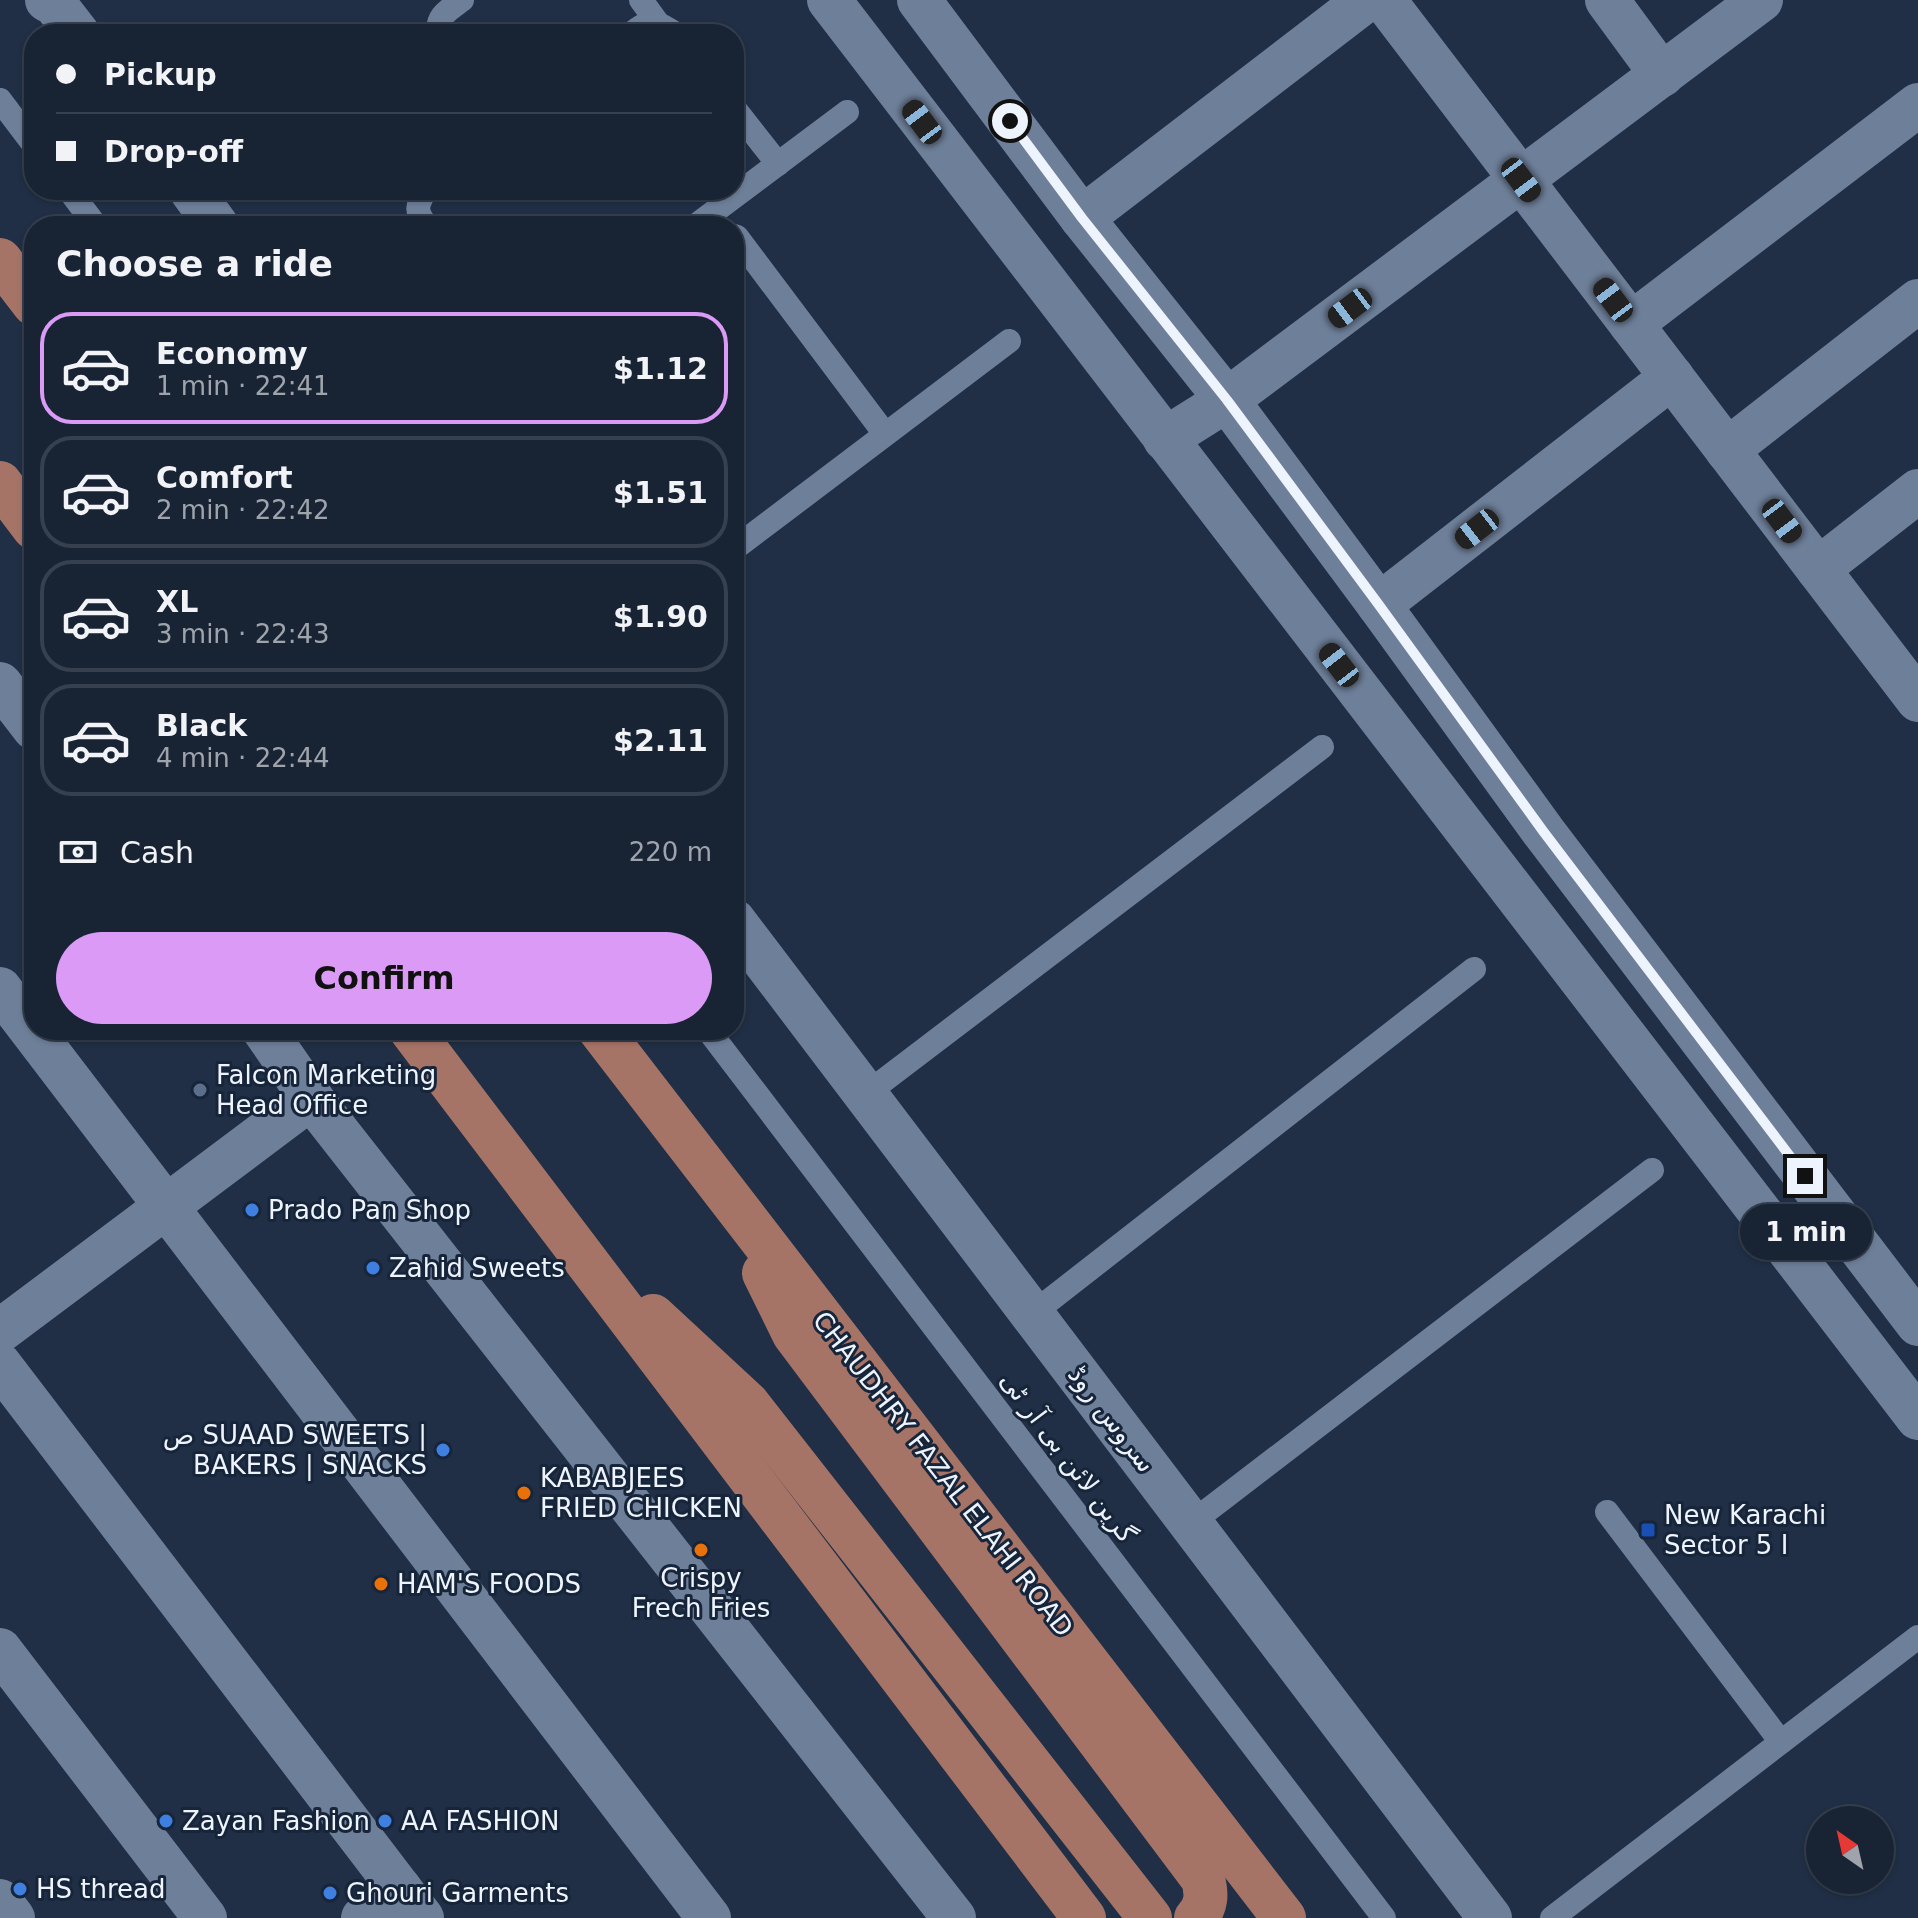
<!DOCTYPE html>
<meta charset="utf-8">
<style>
:root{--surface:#182334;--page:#252f40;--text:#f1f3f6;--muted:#9fa4ac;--line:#36404f;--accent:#da9af6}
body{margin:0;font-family:"DejaVu Sans",Vazirmatn,sans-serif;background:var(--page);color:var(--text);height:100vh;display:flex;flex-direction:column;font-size:30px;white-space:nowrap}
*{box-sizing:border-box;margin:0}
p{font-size:26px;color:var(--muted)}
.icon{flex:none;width:44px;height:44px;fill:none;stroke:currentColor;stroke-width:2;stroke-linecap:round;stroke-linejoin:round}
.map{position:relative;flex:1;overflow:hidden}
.panel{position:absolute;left:24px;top:216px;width:720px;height:824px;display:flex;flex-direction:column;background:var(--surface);border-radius:32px;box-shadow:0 2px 6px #0004,0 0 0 2px var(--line)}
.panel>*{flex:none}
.guide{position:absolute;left:24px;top:24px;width:720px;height:176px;border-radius:32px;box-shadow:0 2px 6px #0004,0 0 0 2px var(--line);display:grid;align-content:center;height:176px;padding:0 32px;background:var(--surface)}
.needle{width:52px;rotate:326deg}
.tools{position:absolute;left:1806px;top:1806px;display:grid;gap:16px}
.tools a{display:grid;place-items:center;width:88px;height:88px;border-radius:50%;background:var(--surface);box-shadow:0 2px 6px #0004,0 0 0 2px var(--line);font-size:40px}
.end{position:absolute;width:36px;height:36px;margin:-18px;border:10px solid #eef4fd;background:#111;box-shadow:0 0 0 4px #111}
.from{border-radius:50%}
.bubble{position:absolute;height:56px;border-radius:28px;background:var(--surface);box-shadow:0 2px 6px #0004,0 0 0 2px var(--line);font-size:26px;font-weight:600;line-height:56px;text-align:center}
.car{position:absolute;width:24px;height:48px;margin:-24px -12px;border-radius:10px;box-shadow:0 0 6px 2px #0007;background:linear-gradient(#222 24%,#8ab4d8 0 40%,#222 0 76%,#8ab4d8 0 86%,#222 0)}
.guide b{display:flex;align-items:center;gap:28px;height:76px;font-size:30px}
.guide b+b{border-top:2px solid var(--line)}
.guide i{width:20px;height:20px;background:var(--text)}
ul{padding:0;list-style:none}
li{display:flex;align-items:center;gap:24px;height:112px;margin:0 16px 12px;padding:0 16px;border:4px solid var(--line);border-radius:32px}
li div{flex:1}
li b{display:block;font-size:30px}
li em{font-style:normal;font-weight:600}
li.current{border-color:var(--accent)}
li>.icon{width:72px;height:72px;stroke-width:1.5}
h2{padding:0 32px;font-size:36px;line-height:96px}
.pay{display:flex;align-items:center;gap:20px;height:88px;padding:0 32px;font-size:30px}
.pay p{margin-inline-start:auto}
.action{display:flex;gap:16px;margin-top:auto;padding:16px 32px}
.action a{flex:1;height:92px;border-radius:48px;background:var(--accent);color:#111;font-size:32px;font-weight:600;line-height:92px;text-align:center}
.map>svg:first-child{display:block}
</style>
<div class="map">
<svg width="1918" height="1918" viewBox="0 0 1918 1918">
<rect width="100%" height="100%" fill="#202f45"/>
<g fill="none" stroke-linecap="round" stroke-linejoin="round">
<g stroke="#6e7f99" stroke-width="24">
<path d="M641 0 657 22"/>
<path d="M440 34C434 17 450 9 462 0"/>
<path d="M631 34C651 18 655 21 676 34"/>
<path d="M0 100 34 145"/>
<path d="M734 108 778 164"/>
<path d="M69 190 96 226"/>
<path d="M426 190C416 206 415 211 427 226"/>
<path d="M695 226 847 112"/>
<path d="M734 236 737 237 885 434"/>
<path d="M734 549 1009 341"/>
<path d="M708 1030 1384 1918"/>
<path d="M866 1094 1322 747"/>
<path d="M1032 1314 1474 969"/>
<path d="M1607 1512 1781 1742"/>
<path d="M1191 1523 1652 1170"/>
<path d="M1552 1918 1918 1637"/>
</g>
<g stroke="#6e7f99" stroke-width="44">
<path d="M47 0 54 3 78 34"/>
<path d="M1384 0 1918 700"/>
<path d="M1607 0 1662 75"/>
<path d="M191 190 217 226"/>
<path d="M1082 218 1366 0"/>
<path d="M1631 324 1918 105"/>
<path d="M1727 450 1918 301"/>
<path d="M1818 569 1918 491"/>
<path d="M1379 605 1672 377"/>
<path d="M0 684 34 728"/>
<path d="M734 921 1490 1918"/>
<path d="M0 989 709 1918"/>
<path d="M264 1030 311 1098 954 1918"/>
<path d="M0 1331 311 1098"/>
<path d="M0 1650 205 1918"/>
<path d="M0 1901 13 1918"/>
<path d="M363 1918 400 1889"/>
</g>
<g stroke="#6e7f99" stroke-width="44">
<path d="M829 0 1918 1418"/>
<path d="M919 0 1082 218 1227 400 1379 605 1543 831 1918 1324"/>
<path d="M1165 439 1227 400 1761 0"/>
<path d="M0 1365 422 1918"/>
</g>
<g stroke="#a67467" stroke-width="44">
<path d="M0 260 34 304"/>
<path d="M0 483 34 528"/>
<path d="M411 1030 1084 1918"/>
<path d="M600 1030 1284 1918"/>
<path d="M764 1273 794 1334 1203 1879C1207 1894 1207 1906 1196 1918"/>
<path d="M653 1316 748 1404 1150 1918"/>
</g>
</g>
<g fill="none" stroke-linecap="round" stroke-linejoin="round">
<path stroke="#eef4fd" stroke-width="10" d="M1010 121 1082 218 1227 400 1379 605 1543 831 1805 1176"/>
</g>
<circle fill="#5c6f8a" stroke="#17253a" stroke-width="3" cx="200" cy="1090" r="8"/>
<g fill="#3f7fe0" stroke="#17253a" stroke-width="3">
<circle cx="252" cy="1210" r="8"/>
<circle cx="373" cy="1268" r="8"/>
<circle cx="443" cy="1450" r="8"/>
<circle cx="166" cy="1821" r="8"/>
<circle cx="385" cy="1821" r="8"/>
<circle cx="20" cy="1889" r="8"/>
<circle cx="330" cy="1893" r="8"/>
</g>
<g fill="#e8710a" stroke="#17253a" stroke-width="3">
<circle cx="524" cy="1493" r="8"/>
<circle cx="701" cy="1550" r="8"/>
<circle cx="381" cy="1584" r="8"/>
</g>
<rect fill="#1a4fb4" stroke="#17253a" stroke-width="3" x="1640" y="1522" width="16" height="16" rx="4"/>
<g text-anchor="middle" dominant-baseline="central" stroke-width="6" stroke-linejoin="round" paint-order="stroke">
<g font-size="26" fill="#eef4fd" stroke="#17253a" text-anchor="start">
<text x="216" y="1075">Falcon Marketing<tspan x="216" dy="30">Head Office</tspan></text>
<text x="268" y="1210">Prado Pan Shop</text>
<text x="389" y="1268">Zahid Sweets</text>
<text x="427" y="1435" text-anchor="end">ص SUAAD SWEETS |<tspan x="427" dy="30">BAKERS | SNACKS</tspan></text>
<text x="540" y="1478">KABABJEES<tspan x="540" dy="30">FRIED CHICKEN</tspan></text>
<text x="1664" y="1515">New Karachi<tspan x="1664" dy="30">Sector 5 I</tspan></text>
<text x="701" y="1578" text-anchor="middle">Crispy<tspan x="701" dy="30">Frech Fries</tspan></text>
<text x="397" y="1584">HAM'S FOODS</text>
<text x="182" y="1821">Zayan Fashion</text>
<text x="401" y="1821">AA FASHION</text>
<text x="36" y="1889">HS thread</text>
<text x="346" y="1893">Ghouri Garments</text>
</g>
<g font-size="26" fill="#eef4fd" stroke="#17253a">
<text transform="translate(1112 1419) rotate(53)">سروس روڈ</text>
<text transform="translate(1068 1457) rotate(53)">گرین لائن بی آر ٹی</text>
<text transform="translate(943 1474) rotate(52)">CHAUDHRY FAZAL ELAHI ROAD</text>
</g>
</g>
</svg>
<div class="tools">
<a><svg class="needle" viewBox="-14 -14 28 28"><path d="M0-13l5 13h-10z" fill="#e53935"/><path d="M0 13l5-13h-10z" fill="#9fa4ac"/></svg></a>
</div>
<i class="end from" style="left:1010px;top:121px"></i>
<i class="end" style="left:1805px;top:1176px"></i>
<div class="bubble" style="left:1740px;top:1204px;width:132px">1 min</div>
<i class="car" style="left:922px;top:122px;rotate:323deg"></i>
<i class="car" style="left:1521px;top:180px;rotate:143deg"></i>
<i class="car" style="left:1613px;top:300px;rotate:323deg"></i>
<i class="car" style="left:1350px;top:308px;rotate:233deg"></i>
<i class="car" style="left:1782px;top:521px;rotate:143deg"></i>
<i class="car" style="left:1477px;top:529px;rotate:232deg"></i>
<i class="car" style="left:1339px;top:665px;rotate:322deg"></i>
<div class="guide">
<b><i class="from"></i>Pickup</b>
<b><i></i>Drop-off</b>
</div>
<section class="panel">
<h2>Choose a ride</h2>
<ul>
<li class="current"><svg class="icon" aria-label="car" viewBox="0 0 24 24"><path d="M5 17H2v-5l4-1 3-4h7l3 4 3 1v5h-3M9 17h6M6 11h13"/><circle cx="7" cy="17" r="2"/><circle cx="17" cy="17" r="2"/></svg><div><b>Economy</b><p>1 min · 22:41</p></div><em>$1.12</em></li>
<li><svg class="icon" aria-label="car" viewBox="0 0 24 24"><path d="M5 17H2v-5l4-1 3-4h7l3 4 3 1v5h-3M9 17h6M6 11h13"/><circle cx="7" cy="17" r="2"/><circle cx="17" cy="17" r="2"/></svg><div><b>Comfort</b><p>2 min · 22:42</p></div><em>$1.51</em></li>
<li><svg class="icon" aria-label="car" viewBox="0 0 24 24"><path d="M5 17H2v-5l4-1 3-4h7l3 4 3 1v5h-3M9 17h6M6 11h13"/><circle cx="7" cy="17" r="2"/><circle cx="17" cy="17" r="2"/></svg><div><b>XL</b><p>3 min · 22:43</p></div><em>$1.90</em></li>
<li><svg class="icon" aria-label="car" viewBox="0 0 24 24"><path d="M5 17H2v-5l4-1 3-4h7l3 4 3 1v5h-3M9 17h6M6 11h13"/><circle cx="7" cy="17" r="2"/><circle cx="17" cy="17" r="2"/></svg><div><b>Black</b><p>4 min · 22:44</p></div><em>$2.11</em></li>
</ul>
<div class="pay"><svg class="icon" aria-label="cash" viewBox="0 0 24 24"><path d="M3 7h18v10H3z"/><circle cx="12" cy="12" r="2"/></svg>Cash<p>220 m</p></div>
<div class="action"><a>Confirm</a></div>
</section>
</div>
